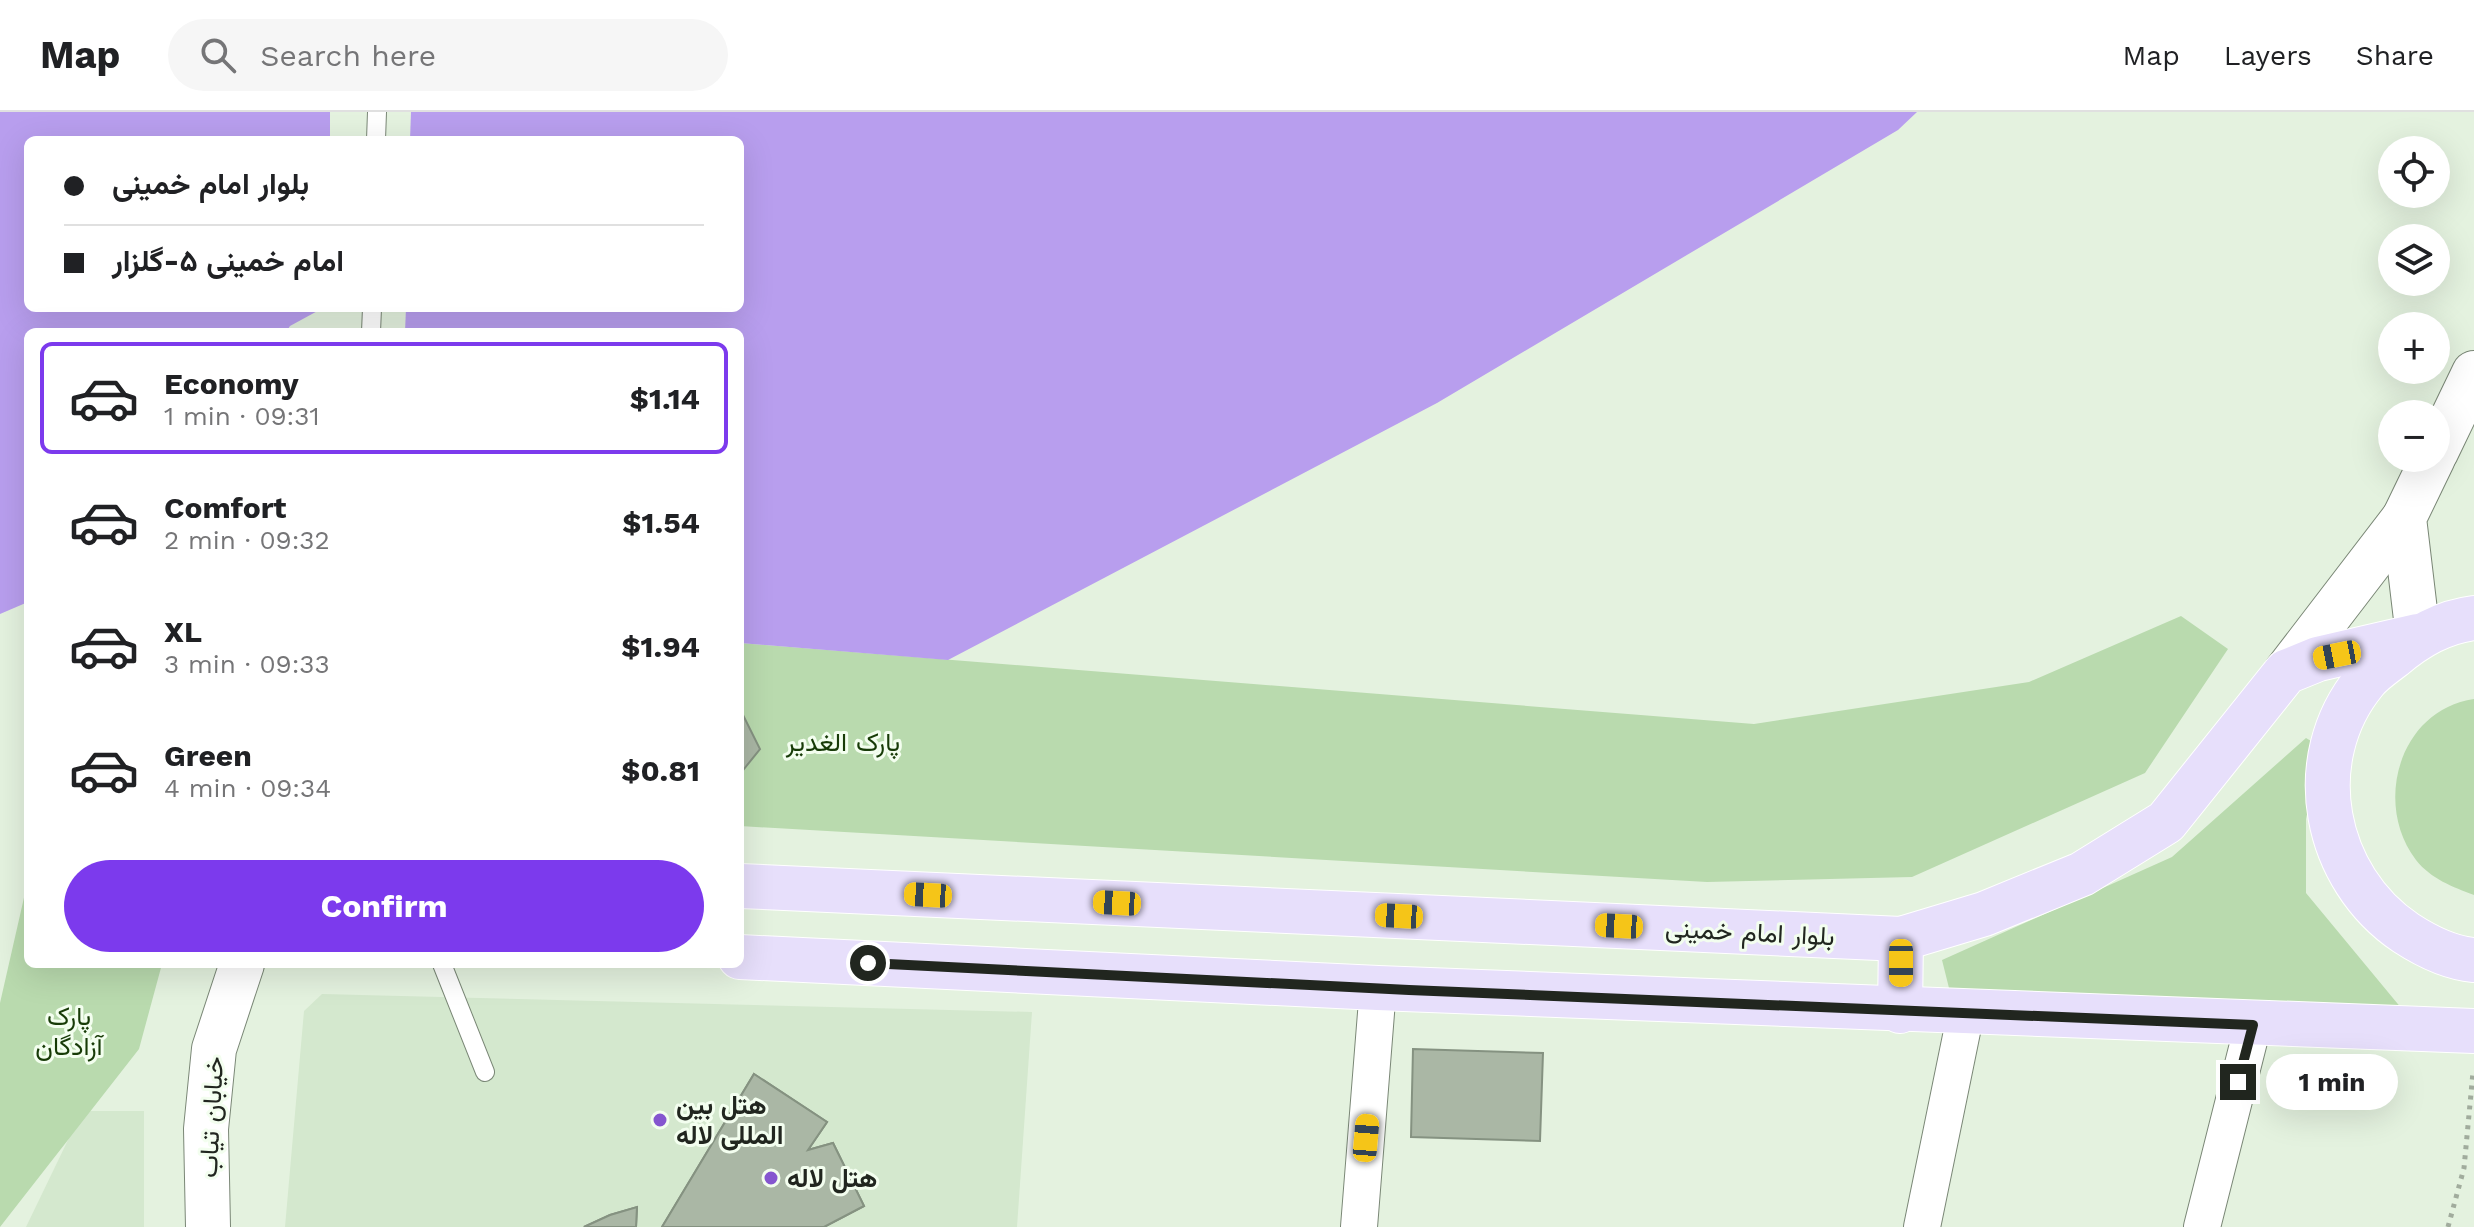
<!DOCTYPE html>
<meta charset="utf-8">
<style>
:root{--surface:#fff;--page:#f6f6f6;--text:#202124;--muted:#757577;--line:#e0e0e0;--accent:#7c3aed}
body{margin:0;font-family:"Work Sans",Vazirmatn,sans-serif;background:var(--page);color:var(--text);height:100vh;display:flex;flex-direction:column;font-size:30px;white-space:nowrap}
*{box-sizing:border-box;margin:0}
p{font-size:26px;color:var(--muted)}
.icon{flex:none;width:44px;height:44px;fill:none;stroke:currentColor;stroke-width:2;stroke-linecap:round;stroke-linejoin:round}
.map{position:relative;flex:1;overflow:hidden}
.sheet{position:absolute;left:24px;top:216px;width:720px;height:640px;display:flex;flex-direction:column;background:var(--surface);border-radius:12px;box-shadow:0 8px 32px #0002}
.sheet>*{flex:none}
.top-card{position:absolute;left:24px;top:24px;width:720px;height:176px;border-radius:12px;box-shadow:0 8px 32px #0002;display:grid;align-content:center;height:176px;padding:0 40px;background:var(--surface)}
.controls{position:absolute;left:2378px;top:24px;display:grid;gap:16px}
.controls a{display:grid;place-items:center;width:72px;height:72px;border-radius:50%;background:var(--surface);box-shadow:0 8px 32px #0002;font-size:40px}
.end{position:absolute;width:36px;height:36px;margin:-18px;border:10px solid #21261f;background:#fff;box-shadow:0 0 0 4px #fff}
.from{border-radius:50%}
.bubble{position:absolute;height:56px;border-radius:28px;background:var(--surface);box-shadow:0 8px 32px #0002;font-size:26px;font-weight:700;line-height:56px;text-align:center}
.car{position:absolute;width:24px;height:48px;margin:-24px -12px;border-radius:10px;box-shadow:0 0 6px 2px #0007;background:linear-gradient(#f5c518 24%,#345 0 40%,#f5c518 0 76%,#345 0 86%,#f5c518 0)}
.top-card b{display:flex;align-items:center;gap:28px;height:76px;font-size:30px}
.top-card b+b{border-top:2px solid var(--line)}
.top-card i{width:20px;height:20px;background:var(--text)}
ul{padding:14px 0 0;list-style:none}
li{display:flex;align-items:center;gap:24px;height:112px;margin:0 16px 12px;padding:0 24px;border:4px solid transparent;border-radius:12px}
li div{flex:1}
li b{display:block;font-size:30px}
li em{font-style:normal;font-weight:700}
li.on{border-color:var(--accent)}
li>.icon{width:72px;height:72px;stroke-width:1.5}
.cta{display:flex;gap:16px;margin-top:auto;padding:16px 40px}
.cta a{flex:1;height:92px;border-radius:48px;background:var(--accent);color:#fff;font-size:32px;font-weight:700;line-height:92px;text-align:center}
header{display:flex;align-items:center;gap:48px;box-sizing:border-box;height:112px;padding:0 40px;background:var(--surface);border-bottom:2px solid var(--line)}
header strong{font-size:38px}
nav{display:flex;gap:44px;margin-inline-start:auto;font-size:28px}
.search{width:560px;height:72px;background:var(--page);display:flex;align-items:center;gap:20px;box-sizing:border-box;padding:0 28px;border-radius:44px;color:var(--muted);font-size:30px}
.map>svg:first-child{display:block}
</style>
<header>
<strong>Map</strong>
<div class="search"><svg class="icon" aria-label="search" viewBox="0 0 24 24"><circle cx="10" cy="10" r="6"/><path d="M15 15l6 6"/></svg>Search here</div>
<nav><a>Map</a><a>Layers</a><a>Share</a></nav>
</header>
<div class="map">
<svg width="2474" height="1115" viewBox="0 0 2474 1115">
<rect width="100%" height="100%" fill="#e4f2df"/>
<g fill="#d4e8ce">
<path d="M322 882 1032 900 1017 1115H285L304 899Z"/>
<path d="M82 999H144V1115H26Z"/>
</g>
<g fill="#b9daae">
<path d="M2181 504 2228 537 2145 661 1912 765 1707 770 740 714V531L1754 612 2029 570Z"/>
<path d="M2474 587V783C2453 775 2431 767 2416 748 2373 692 2399 598 2474 587Z"/>
<path d="M2306 626 2321 635 2306 707V781L2402 897 1951 884 1942 848 2172 745Z"/>
<path d="M28 768V852H162L139 937 0 1115V891Z"/>
</g>
<path fill="#b89eee" fill-rule="evenodd" d="M0 0H1917L1898 18 1437 291 948 548 740 531V220H306L290 214 286 220H28V490L0 502ZM28 28H740V196H28Z"/>
<g fill="#e4f2df">
<path d="M330 0H411L410 28H330Z"/>
<path d="M323 196H406L405 220 292 219 290 214Z"/>
</g>
<g fill="#aab7a5" stroke="#859281" stroke-width="2">
<path d="M740 597 760 637 740 662Z"/>
<path d="M1413 937 1543 941 1540 1029 1411 1025Z"/>
<path d="M754 962 827 1010 808 1038 833 1031 864 1094 824 1115H662Z"/>
<path d="M754 962 827 1010 808 1038 833 1031 864 1094 824 1115H662Z"/>
<path d="M637 1095 636 1115H584L610 1103Z"/>
<path d="M637 1095 636 1115H584L610 1103Z"/>
</g>
<g fill="none" stroke-linecap="round" stroke-linejoin="round">
<defs>
<g id="lane">
<path d="M376 28 377 0"/>
<path d="M371 220 372 196"/>
<path d="M442 852 485 960"/>
</g>
<g id="street">
<path d="M1359 1115 1378 876"/>
<path d="M1922 1115 1966 900"/>
<path d="M2202 1115 2253 913"/>
</g>
<g id="secondary">
<path d="M2436 340 2474 261"/>
<path d="M2418 524 2404 406 2433 346"/>
<path d="M2286 560 2404 406"/>
<path d="M208 1115 206 1017 214 937 242 852"/>
</g>
<g id="primary">
<path d="M2474 506C2442 510 2417 525 2393 545 2384 552 2372 560 2365 569 2300 648 2324 766 2406 821 2426 834 2450 846 2474 848"/>
<path d="M740 774 1901 827 1984 802 2082 762 2166 710 2286 560 2318 547 2418 524"/>
<path d="M740 845 1378 876 2474 919"/>
<path d="M1900 899 1901 827"/>
</g>
</defs>
<use href="#lane" stroke="#7a8776" stroke-width="20"/>
<use href="#street" stroke="#7a8776" stroke-width="38"/>
<use href="#secondary" stroke="#7a8776" stroke-width="46"/>
<use href="#primary" stroke="#fff" stroke-width="46"/>
<path stroke="#a1ac9d" stroke-width="5" stroke-dasharray="4 6" stroke-linecap="butt" d="M2448 1115 2464 1056 2473 960"/>
<use href="#lane" stroke="#fff" stroke-width="18"/>
<use href="#street" stroke="#fff" stroke-width="36"/>
<use href="#secondary" stroke="#fff" stroke-width="44"/>
<use href="#primary" stroke="#e7dffb" stroke-width="44"/>
</g>
<g fill="none" stroke-linecap="round" stroke-linejoin="round">
<path stroke="#21261f" stroke-width="10" d="M868 851 1409 878 2253 913 2238 970"/>
</g>
<g fill="#8556cf" stroke="#f3feef" stroke-width="3">
<circle cx="660" cy="1008" r="8"/>
<circle cx="771" cy="1066" r="8"/>
</g>
<g text-anchor="middle" dominant-baseline="central" stroke-width="6" stroke-linejoin="round" paint-order="stroke">
<g font-size="26" fill="#173b07" stroke="#f3feef">
<text x="843" y="630">پارک الغدیر</text>
<text x="69" y="904">پارک<tspan x="69" dy="30">آزادگان</tspan></text>
</g>
<g font-size="26" fill="#21261f" stroke="#f3feef">
<text transform="translate(1750 820) rotate(3)">بلوار امام خمینی</text>
<text transform="translate(211 1005) rotate(-87)">خیابان تیاب</text>
</g>
<g font-size="26" font-weight="bold" fill="#21261f" stroke="#f3feef" text-anchor="start">
<text x="676" y="993">هتل بین<tspan x="676" dy="30">المللی لاله</tspan></text>
<text x="787" y="1066">هتل لاله</text>
</g>
</g>
</svg>
<div class="controls">
<a><svg class="icon" aria-label="locate" viewBox="0 0 24 24"><circle cx="12" cy="12" r="6"/><path d="M12 2v4M12 18v4M2 12h4M18 12h4"/></svg></a>
<a><svg class="icon" aria-label="layers" viewBox="0 0 24 24"><path d="M12 4l9 5-9 5-9-5zM3 14l9 5 9-5"/></svg></a>
<a>+</a>
<a>−</a>
</div>
<i class="end from" style="left:868px;top:851px"></i>
<i class="end" style="left:2238px;top:970px"></i>
<div class="bubble" style="left:2266px;top:942px;width:132px">1 min</div>
<i class="car" style="left:2337px;top:543px;rotate:259deg"></i>
<i class="car" style="left:928px;top:783px;rotate:273deg"></i>
<i class="car" style="left:1117px;top:791px;rotate:273deg"></i>
<i class="car" style="left:1399px;top:804px;rotate:273deg"></i>
<i class="car" style="left:1619px;top:814px;rotate:273deg"></i>
<i class="car" style="left:1901px;top:851px;rotate:180deg"></i>
<i class="car" style="left:1366px;top:1026px;rotate:5deg"></i>
<div class="top-card">
<b><i class="from"></i>بلوار امام خمینی</b>
<b><i></i>امام خمینی ۵-گلزار</b>
</div>
<section class="sheet">
<ul>
<li class="on"><svg class="icon" aria-label="car" viewBox="0 0 24 24"><path d="M5 17H2v-5l4-1 3-4h7l3 4 3 1v5h-3M9 17h6M6 11h13"/><circle cx="7" cy="17" r="2"/><circle cx="17" cy="17" r="2"/></svg><div><b>Economy</b><p>1 min · 09:31</p></div><em>$1.14</em></li>
<li><svg class="icon" aria-label="car" viewBox="0 0 24 24"><path d="M5 17H2v-5l4-1 3-4h7l3 4 3 1v5h-3M9 17h6M6 11h13"/><circle cx="7" cy="17" r="2"/><circle cx="17" cy="17" r="2"/></svg><div><b>Comfort</b><p>2 min · 09:32</p></div><em>$1.54</em></li>
<li><svg class="icon" aria-label="car" viewBox="0 0 24 24"><path d="M5 17H2v-5l4-1 3-4h7l3 4 3 1v5h-3M9 17h6M6 11h13"/><circle cx="7" cy="17" r="2"/><circle cx="17" cy="17" r="2"/></svg><div><b>XL</b><p>3 min · 09:33</p></div><em>$1.94</em></li>
<li><svg class="icon" aria-label="car" viewBox="0 0 24 24"><path d="M5 17H2v-5l4-1 3-4h7l3 4 3 1v5h-3M9 17h6M6 11h13"/><circle cx="7" cy="17" r="2"/><circle cx="17" cy="17" r="2"/></svg><div><b>Green</b><p>4 min · 09:34</p></div><em>$0.81</em></li>
</ul>
<div class="cta"><a>Confirm</a></div>
</section>
</div>
